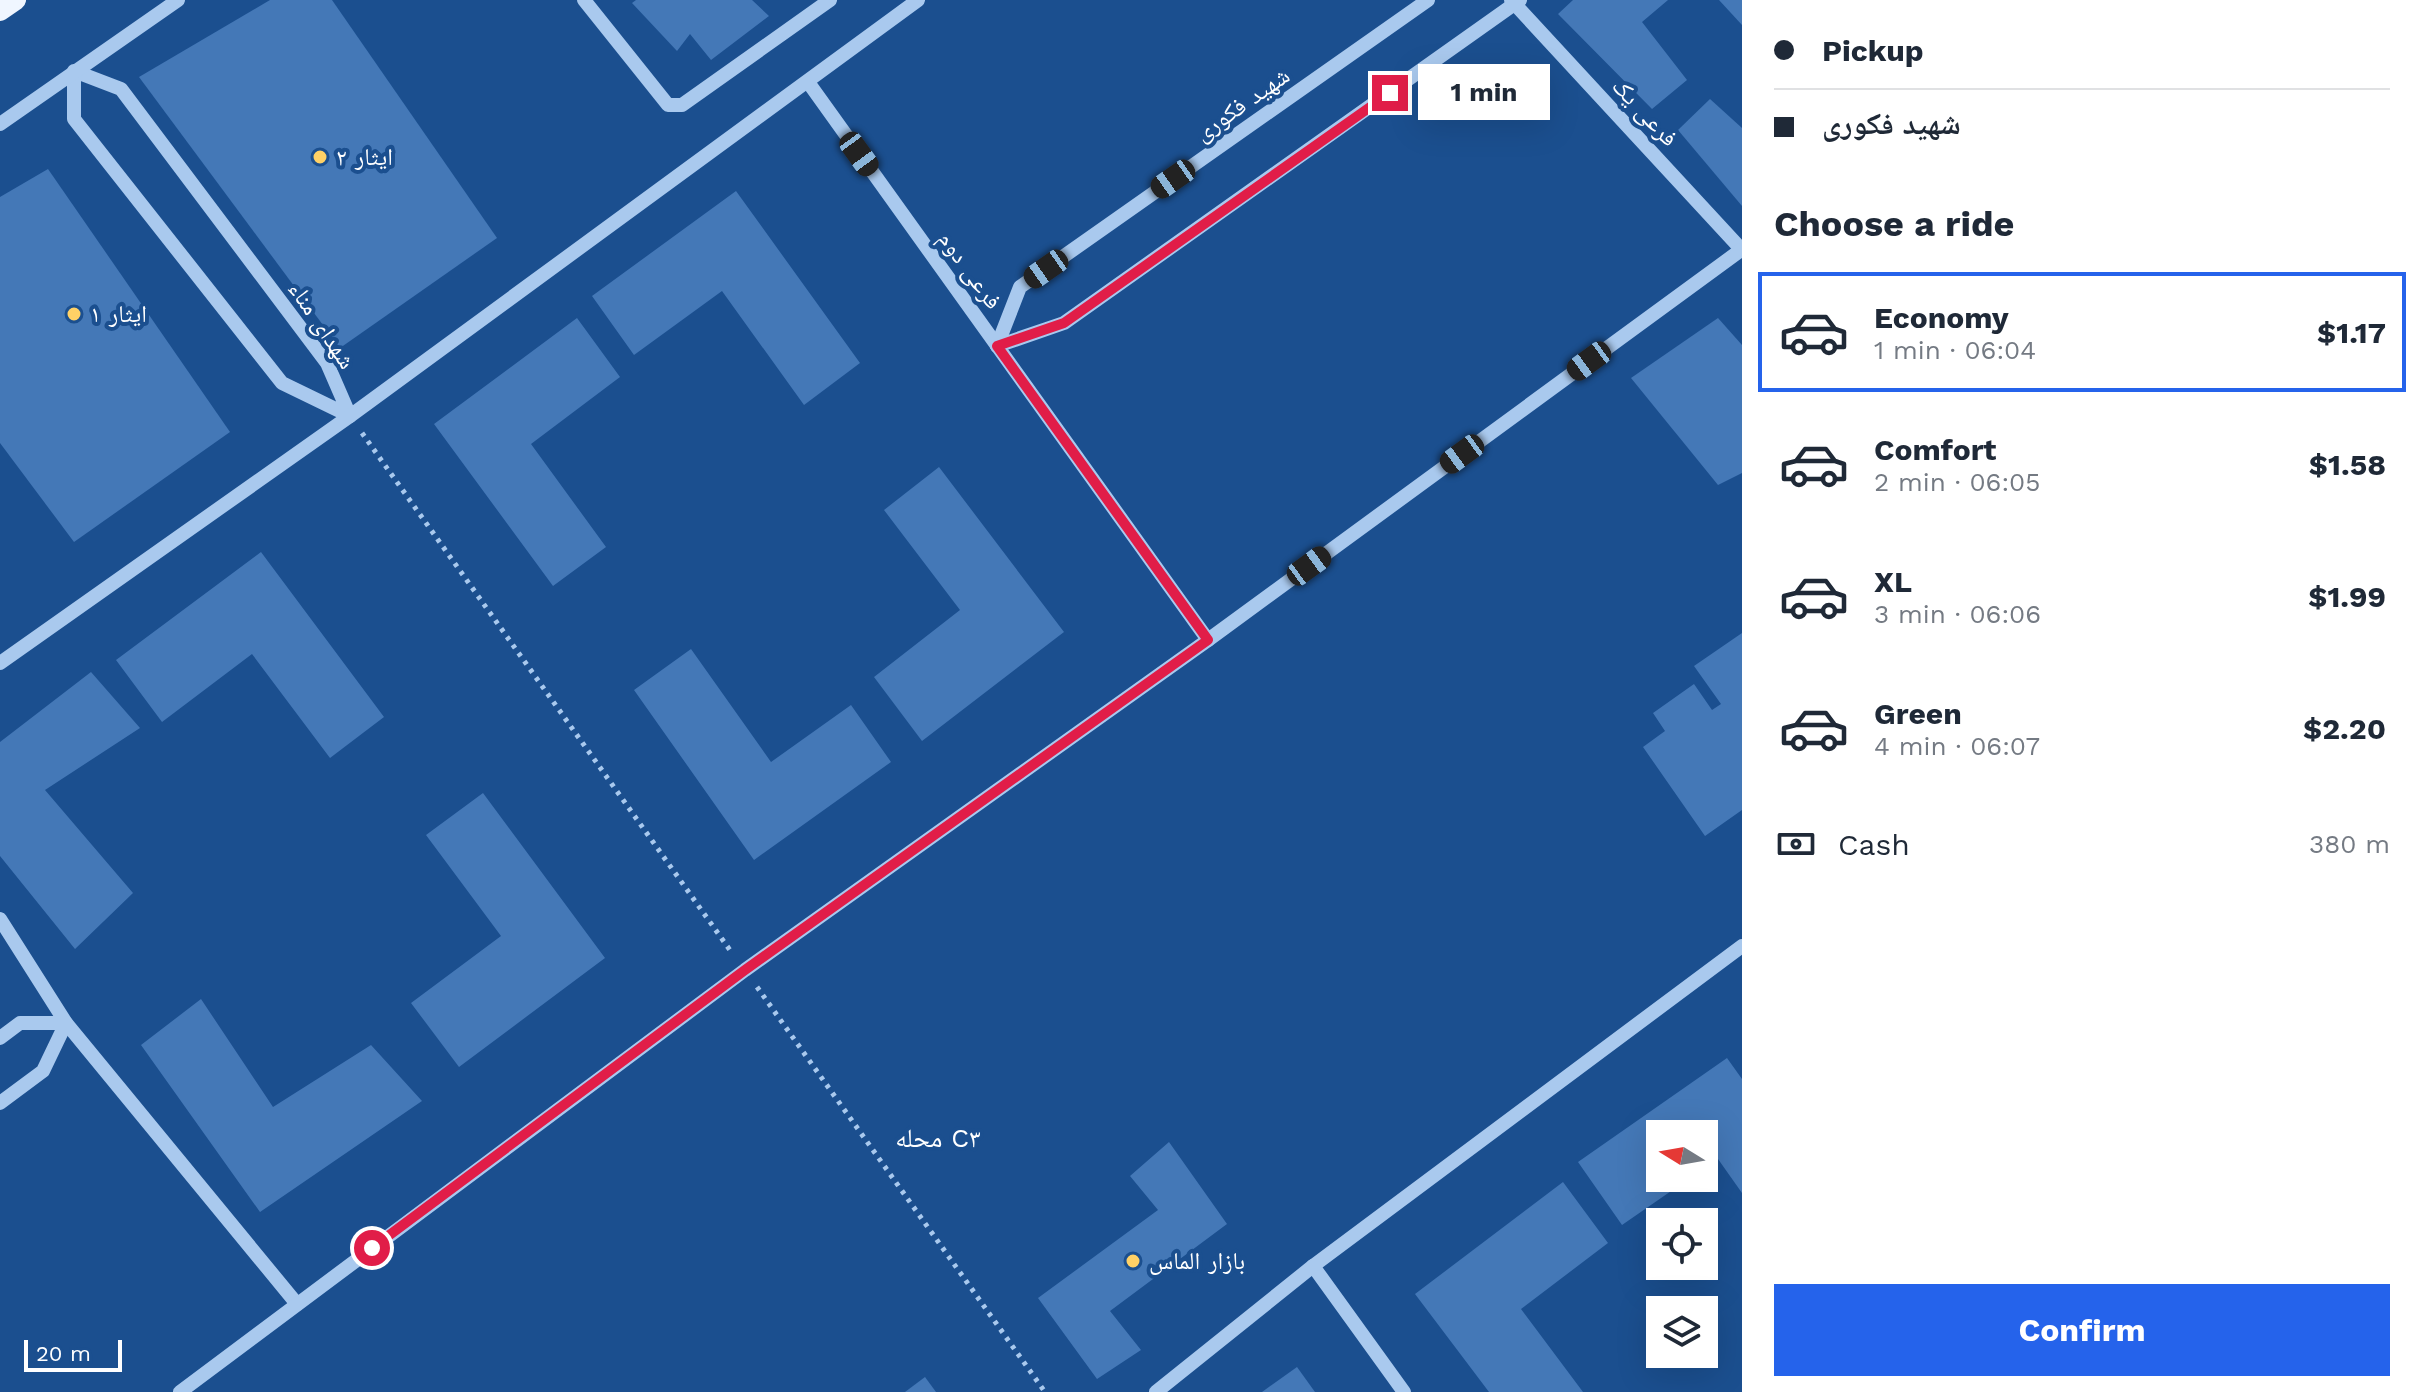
<!DOCTYPE html>
<meta charset="utf-8">
<style>
:root{--surface:#fff;--page:#f6f6f7;--text:#1f2937;--muted:#747a83;--line:#e0e1e3;--accent:#2563eb}
body{margin:0;font-family:"Work Sans","Noto Naskh Arabic",sans-serif;background:var(--page);color:var(--text);height:100vh;display:flex;flex-direction:column;font-size:30px;white-space:nowrap}
*{box-sizing:border-box;margin:0}
p{font-size:26px;color:var(--muted)}
.icon{flex:none;width:44px;height:44px;fill:none;stroke:currentColor;stroke-width:2;stroke-linecap:round;stroke-linejoin:round}
.map{position:relative;flex:1;overflow:hidden}
.details{display:flex;flex-direction:column;background:var(--surface);width:680px}
.details>*{flex:none}
.hud{display:grid;align-content:center;height:176px;padding:0 32px;background:var(--surface)}
.needle{width:52px;rotate:281deg}
.fabs{position:absolute;left:1646px;top:1120px;display:grid;gap:16px}
.fabs a{display:grid;place-items:center;width:72px;height:72px;border-radius:0px;background:var(--surface);box-shadow:0 8px 32px #0002;font-size:40px}
.scale{position:absolute;left:24px;bottom:20px;width:98px;box-sizing:border-box;padding-left:8px;border:4px solid #fff;border-top:0;font-size:22px;line-height:28px;white-space:nowrap;color:#fff;-webkit-text-stroke:6px #1b4f8f;paint-order:stroke}
.end{position:absolute;width:36px;height:36px;margin:-18px;border:10px solid #e11d48;background:#fff;box-shadow:0 0 0 4px #fff}
.from{border-radius:50%}
.bubble{position:absolute;height:56px;border-radius:0px;background:var(--surface);box-shadow:0 8px 32px #0002;font-size:26px;font-weight:700;line-height:56px;text-align:center}
.car{position:absolute;width:24px;height:48px;margin:-24px -12px;border-radius:10px;box-shadow:0 0 6px 2px #0007;background:linear-gradient(#222 24%,#8ab4d8 0 40%,#222 0 76%,#8ab4d8 0 86%,#222 0)}
.hud b{display:flex;align-items:center;gap:28px;height:76px;font-size:30px}
.hud b+b{border-top:2px solid var(--line)}
.hud i{width:20px;height:20px;background:var(--text)}
ul{padding:0;list-style:none}
li{display:flex;align-items:center;gap:24px;height:120px;margin:0 16px 12px;padding:0 16px;border:4px solid transparent;border-radius:0px}
li div{flex:1}
li b{display:block;font-size:30px}
li em{font-style:normal;font-weight:700}
li.active{border-color:var(--accent)}
li>.icon{width:72px;height:72px;stroke-width:1.5}
h2{padding:0 32px;font-size:36px;line-height:96px}
.pay{display:flex;align-items:center;gap:20px;height:88px;padding:0 32px;font-size:30px}
.pay p{margin-inline-start:auto}
.button{display:flex;gap:16px;margin-top:auto;padding:16px 32px}
.button a{flex:1;height:92px;border-radius:0px;background:var(--accent);color:#fff;font-size:32px;font-weight:700;line-height:92px;text-align:center}
main{display:flex;flex:1;min-height:0}
.map>svg:first-child{display:block}
</style>
<main>
<div class="map">
<svg width="1742" height="1392" viewBox="0 0 1742 1392">
<rect width="100%" height="100%" fill="#1b4f8f"/>
<g fill="#4478b7">
<path d="M270 0H332L497 238 340 348 139 77Z"/>
<path d="M636 0H752L769 16 711 60 690 34 677 51 632 3Z"/>
<path d="M1573 0H1668L1642 22 1687 80 1652 109 1558 14Z"/>
<path d="M1719 0H1742V25Z"/>
<path d="M1710 99 1742 128V206L1678 130Z"/>
<path d="M48 169 230 432 74 542 0 443V197Z"/>
<path d="M736 191 860 363 804 405 722 291 634 355 592 296Z"/>
<path d="M577 318 620 377 531 444 606 547 553 586 434 424Z"/>
<path d="M1718 318 1742 345V473L1718 485 1631 378Z"/>
<path d="M939 467 1064 632 922 741 874 677 960 610 884 510Z"/>
<path d="M261 552 384 717 330 758 252 654 162 722 116 660Z"/>
<path d="M1742 633V810L1705 836 1643 747 1665 731 1653 713 1694 684 1712 710 1721 704 1694 666Z"/>
<path d="M691 649 771 762 851 705 891 762 754 860 634 690Z"/>
<path d="M91 672 140 728 45 790 133 893 75 949 0 856V742Z"/>
<path d="M483 793 605 958 459 1067 411 1003 501 936 426 835Z"/>
<path d="M201 999 273 1107 371 1045 422 1101 260 1212 141 1045Z"/>
<path d="M1727 1058 1742 1079V1193L1718 1159 1704 1168V1134H1660V1178H1690L1622 1225 1578 1162Z"/>
<path d="M1169 1142 1227 1224 1110 1311 1141 1350 1097 1379 1038 1298 1158 1210 1130 1176Z"/>
<path d="M1563 1182 1608 1243 1521 1309 1583 1392H1489L1415 1294Z"/>
<path d="M1297 1367 1315 1392H1262Z"/>
<path d="M925 1377 936 1392H905Z"/>
</g>
<g fill="none" stroke-linecap="round" stroke-linejoin="round">
<g stroke="#a9c9ee" stroke-width="5" stroke-dasharray="4 6" stroke-linecap="butt">
<path d="M362 433 732 953"/>
<path d="M757 987 1045 1392"/>
</g>
<g stroke="#a9c9ee" stroke-width="14">
<path d="M584 0 668 105H682L830 0"/>
<path d="M1511 0 1742 250"/>
<path d="M74 71 121 89 327 363 350 416 282 383 74 119Z"/>
<path d="M808 82 1208 640"/>
<path d="M0 124 178 0"/>
<path d="M997 346 1064 323 1520 0"/>
<path d="M997 346 1020 287 1428 0"/>
<path d="M0 663 350 416 918 0"/>
<path d="M0 919 66 1023 297 1304"/>
<path d="M0 1038 20 1023H66L43 1071 0 1103"/>
<path d="M1313 1266 1404 1392"/>
<path d="M180 1392 745 970 1208 640 1741 250"/>
<path d="M1156 1392 1313 1266 1742 946"/>
</g>
<path stroke="#f0f6ff" stroke-width="20" d="M0 11 16 0"/>
</g>
<g fill="none" stroke-linecap="round" stroke-linejoin="round">
<path stroke="#e11d48" stroke-width="10" d="M372 1248 745 970 1208 640 997 346 1064 323 1390 93"/>
</g>
<g fill="#ffd166" stroke="#1b4f8f" stroke-width="3">
<circle cx="320" cy="157" r="8"/>
<circle cx="74" cy="314" r="8"/>
<circle cx="1133" cy="1261" r="8"/>
</g>
<g text-anchor="middle" dominant-baseline="central" stroke-width="8" stroke-linejoin="round" paint-order="stroke">
<g font-size="24" fill="#fff" stroke="#1b4f8f">
<text transform="translate(1242 104) rotate(-35)">شهید فکوری</text>
<text transform="translate(1645 112) rotate(47)">فرعی یک</text>
<text transform="translate(970 270) rotate(54)">فرعی دوم</text>
<text transform="translate(322 325) rotate(56)">شهدای مناء</text>
</g>
<g font-size="24" fill="#fff" stroke="#1b4f8f" text-anchor="start">
<text x="336" y="157">ایثار ۲</text>
<text x="90" y="314">ایثار ۱</text>
<text x="1149" y="1261">بازار الماس</text>
</g>
<g font-size="26" fill="#fff" stroke="#1b4f8f">
<text x="938" y="1138">محله C۳</text>
</g>
</g>
</svg>
<div class="fabs">
<a><svg class="needle" viewBox="-14 -14 28 28"><path d="M0-13l5 13h-10z" fill="#e53935"/><path d="M0 13l5-13h-10z" fill="#747a83"/></svg></a>
<a><svg class="icon" aria-label="locate" viewBox="0 0 24 24"><circle cx="12" cy="12" r="6"/><path d="M12 2v4M12 18v4M2 12h4M18 12h4"/></svg></a>
<a><svg class="icon" aria-label="layers" viewBox="0 0 24 24"><path d="M12 4l9 5-9 5-9-5zM3 14l9 5 9-5"/></svg></a>
</div>
<div class="scale">20 m</div>
<i class="end from" style="left:372px;top:1248px"></i>
<i class="end" style="left:1390px;top:93px"></i>
<div class="bubble" style="left:1418px;top:64px;width:132px">1 min</div>
<i class="car" style="left:859px;top:154px;rotate:144deg"></i>
<i class="car" style="left:1173px;top:179px;rotate:235deg"></i>
<i class="car" style="left:1046px;top:269px;rotate:235deg"></i>
<i class="car" style="left:1589px;top:361px;rotate:234deg"></i>
<i class="car" style="left:1462px;top:454px;rotate:234deg"></i>
<i class="car" style="left:1309px;top:566px;rotate:54deg"></i>
</div>
<section class="details">
<div class="hud">
<b><i class="from"></i>Pickup</b>
<b><i></i>شهید فکوری</b>
</div>
<h2>Choose a ride</h2>
<ul>
<li class="active"><svg class="icon" aria-label="car" viewBox="0 0 24 24"><path d="M5 17H2v-5l4-1 3-4h7l3 4 3 1v5h-3M9 17h6M6 11h13"/><circle cx="7" cy="17" r="2"/><circle cx="17" cy="17" r="2"/></svg><div><b>Economy</b><p>1 min · 06:04</p></div><em>$1.17</em></li>
<li><svg class="icon" aria-label="car" viewBox="0 0 24 24"><path d="M5 17H2v-5l4-1 3-4h7l3 4 3 1v5h-3M9 17h6M6 11h13"/><circle cx="7" cy="17" r="2"/><circle cx="17" cy="17" r="2"/></svg><div><b>Comfort</b><p>2 min · 06:05</p></div><em>$1.58</em></li>
<li><svg class="icon" aria-label="car" viewBox="0 0 24 24"><path d="M5 17H2v-5l4-1 3-4h7l3 4 3 1v5h-3M9 17h6M6 11h13"/><circle cx="7" cy="17" r="2"/><circle cx="17" cy="17" r="2"/></svg><div><b>XL</b><p>3 min · 06:06</p></div><em>$1.99</em></li>
<li><svg class="icon" aria-label="car" viewBox="0 0 24 24"><path d="M5 17H2v-5l4-1 3-4h7l3 4 3 1v5h-3M9 17h6M6 11h13"/><circle cx="7" cy="17" r="2"/><circle cx="17" cy="17" r="2"/></svg><div><b>Green</b><p>4 min · 06:07</p></div><em>$2.20</em></li>
</ul>
<div class="pay"><svg class="icon" aria-label="cash" viewBox="0 0 24 24"><path d="M3 7h18v10H3z"/><circle cx="12" cy="12" r="2"/></svg>Cash<p>380 m</p></div>
<div class="button"><a>Confirm</a></div>
</section>
</main>
